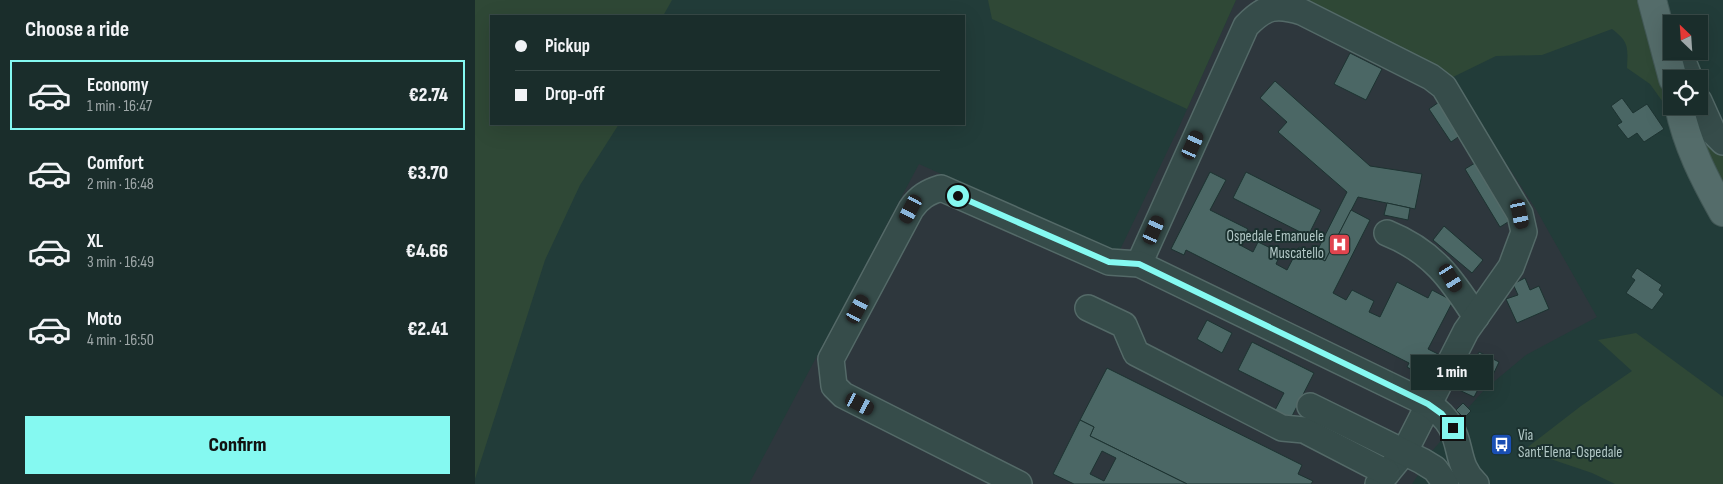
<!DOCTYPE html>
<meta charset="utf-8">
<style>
:root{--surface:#1a2d2b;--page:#233533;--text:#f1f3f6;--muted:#9fa8a9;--line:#384947;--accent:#85f9f1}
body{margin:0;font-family:"Sofia Sans Condensed",sans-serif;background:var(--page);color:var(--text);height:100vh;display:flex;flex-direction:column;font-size:19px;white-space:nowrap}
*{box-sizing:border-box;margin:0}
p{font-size:16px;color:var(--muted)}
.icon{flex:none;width:28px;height:28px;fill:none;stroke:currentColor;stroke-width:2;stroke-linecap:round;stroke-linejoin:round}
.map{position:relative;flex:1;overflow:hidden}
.details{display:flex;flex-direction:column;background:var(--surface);width:475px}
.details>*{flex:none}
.hud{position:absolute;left:15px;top:15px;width:475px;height:110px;border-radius:0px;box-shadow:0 5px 20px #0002,0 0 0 1px var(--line);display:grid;align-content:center;height:110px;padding:0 25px;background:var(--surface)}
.needle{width:32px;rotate:335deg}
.buttons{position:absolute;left:1188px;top:15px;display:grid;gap:10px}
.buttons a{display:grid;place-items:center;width:45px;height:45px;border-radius:0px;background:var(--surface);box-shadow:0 5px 20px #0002,0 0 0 1px var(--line);font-size:25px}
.end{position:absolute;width:22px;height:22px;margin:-11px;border:6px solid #85f9f1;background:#111;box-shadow:0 0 0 2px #111}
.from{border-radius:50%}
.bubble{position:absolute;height:35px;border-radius:0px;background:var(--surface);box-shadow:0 5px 20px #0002,0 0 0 1px var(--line);font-size:16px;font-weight:800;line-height:35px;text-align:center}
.car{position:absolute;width:15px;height:30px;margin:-15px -8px;border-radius:6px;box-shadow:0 0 4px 1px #0007;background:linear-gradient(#222 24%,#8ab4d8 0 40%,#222 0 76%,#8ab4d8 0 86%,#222 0)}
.hud b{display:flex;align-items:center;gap:18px;height:48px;font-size:19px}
.hud b+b{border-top:1px solid var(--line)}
.hud i{width:12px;height:12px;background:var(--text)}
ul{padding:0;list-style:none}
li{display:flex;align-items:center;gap:15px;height:70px;margin:0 10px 8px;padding:0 15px;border:2px solid transparent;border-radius:0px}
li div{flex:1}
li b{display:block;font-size:19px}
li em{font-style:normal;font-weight:800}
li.active{border-color:var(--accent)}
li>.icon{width:45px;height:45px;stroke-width:1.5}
h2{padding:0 25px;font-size:22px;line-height:60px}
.cta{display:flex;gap:10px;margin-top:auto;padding:10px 25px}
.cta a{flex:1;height:58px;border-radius:0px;background:var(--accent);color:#111;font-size:20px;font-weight:800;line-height:58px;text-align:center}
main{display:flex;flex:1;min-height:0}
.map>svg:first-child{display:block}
</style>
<main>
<section class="details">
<h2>Choose a ride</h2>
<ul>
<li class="active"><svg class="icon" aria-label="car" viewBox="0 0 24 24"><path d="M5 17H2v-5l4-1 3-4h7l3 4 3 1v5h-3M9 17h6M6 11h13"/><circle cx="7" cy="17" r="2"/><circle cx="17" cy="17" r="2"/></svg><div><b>Economy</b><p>1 min · 16:47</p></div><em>€2.74</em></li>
<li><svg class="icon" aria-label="car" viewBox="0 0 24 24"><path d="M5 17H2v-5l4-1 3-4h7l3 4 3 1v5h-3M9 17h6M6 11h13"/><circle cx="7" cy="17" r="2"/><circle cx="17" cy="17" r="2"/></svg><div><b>Comfort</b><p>2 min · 16:48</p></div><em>€3.70</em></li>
<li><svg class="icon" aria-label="car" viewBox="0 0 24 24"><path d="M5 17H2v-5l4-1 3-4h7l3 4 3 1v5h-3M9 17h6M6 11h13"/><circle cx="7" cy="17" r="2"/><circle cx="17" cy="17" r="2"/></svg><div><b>XL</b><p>3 min · 16:49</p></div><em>€4.66</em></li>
<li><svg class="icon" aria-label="car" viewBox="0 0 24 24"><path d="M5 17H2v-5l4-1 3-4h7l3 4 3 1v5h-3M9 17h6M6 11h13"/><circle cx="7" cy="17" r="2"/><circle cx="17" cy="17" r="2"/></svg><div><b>Moto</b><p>4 min · 16:50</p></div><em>€2.41</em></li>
</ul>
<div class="cta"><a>Confirm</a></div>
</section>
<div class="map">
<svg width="1248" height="484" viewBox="0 0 1248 484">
<rect width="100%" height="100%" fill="#223c39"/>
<path fill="#2e373d" d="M761 0H819L976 78 1062 211 1122 317 1051 355 1009 390 993 408 996 411 969 437 958 450 953 451 941 468 943 475 937 484H274L444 164 643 254 704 127Z"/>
<g fill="#2f4836">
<path d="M0 0H197L188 16H16V124H144L105 185 70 260 0 479Z"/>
<path d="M513 0H761L712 109 517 19Z"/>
<path d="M819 0H1167L1188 80 1190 105 1175 84 1152 68C1153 47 1154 42 1137 29L1067 55 1021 56 976 78Z"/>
<path d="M1225 134 1236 140 1248 154V184Z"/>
<path d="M1161 333 1248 397V484H1140L1117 473 1049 450 1106 406 1157 371 1123 340Z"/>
</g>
<g fill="#4b6765" stroke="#1d3331" fill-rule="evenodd">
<path d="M875 53 907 69 891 100 859 84Z"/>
<path d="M800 81 895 166 947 174 940 209 883 197 850 261 840 255 872 192 803 132 812 122 785 98Z"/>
<path d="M1147 98 1158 113 1172 104 1189 129 1169 142 1162 133 1153 139 1142 125 1147 122 1136 106Z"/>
<path d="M967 100 989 133 976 142 954 109Z"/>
<path d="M1005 160 1041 217 1025 227 990 169Z"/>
<path d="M735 172 751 180 735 210 773 229 765 245 778 252 783 242 806 253 801 264 812 270 824 247 850 261 876 210 895 220 858 293 871 300 877 290 899 301 894 312 905 317 922 282 953 298 957 290 978 301 953 349 963 354 956 368 947 364 943 373 932 367 934 363 711 250 709 255 696 249Z"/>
<path d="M771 172 846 210 833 236 758 198Z"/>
<path d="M912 203 935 208 933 220 909 215Z"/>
<path d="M969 226 1008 260 997 273 958 240Z"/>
<path d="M1162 268 1187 285 1184 290 1189 294 1177 310 1151 293 1160 280 1156 277Z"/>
<path d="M1050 278 1055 290 1064 286 1074 309 1042 323 1031 299 1043 295 1038 284Z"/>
<path d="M732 320 757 333 747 353 722 339Z"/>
<path d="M777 342 839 373 815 420 799 412 809 393 763 370Z"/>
<path d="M1004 352 1024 362 1017 377 1011 374 999 397 984 390Z"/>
<path d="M632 368 827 465 823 474 838 481 836 484H712L615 436 619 427 605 420Z"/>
<path d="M988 403 996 411 989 418 981 410Z"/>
<path d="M605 420 619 427 615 436 712 484H599L578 474ZM627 451 641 458 629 481 615 474Z"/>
</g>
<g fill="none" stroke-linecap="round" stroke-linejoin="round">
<defs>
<g id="minor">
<path d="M1204 51 1215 79"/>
<path d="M1224 101 1238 132 1248 142"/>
<path d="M912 233C957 251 976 278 1001 317"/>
<path d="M664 264 771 26C790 6 801 4 827 12L956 77 969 87 1045 214 1049 232 1036 267 991 331 930 451 903 484"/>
<path d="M613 308 649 325 661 353 807 428 829 430 912 473"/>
<path d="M835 406 947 461 960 469 971 484"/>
<path d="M544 484 368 395 359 386 356 359 436 209C444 197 453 192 466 188L634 262 664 264 953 404C995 431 974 459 1001 484"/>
</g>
<g id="major">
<path d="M1177 0 1198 79"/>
<path d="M1204 106C1212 145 1229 178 1248 212"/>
</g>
</defs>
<use href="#minor" stroke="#546a68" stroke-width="28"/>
<use href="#major" stroke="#425856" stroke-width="30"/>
<use href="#minor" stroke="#364c4a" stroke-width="25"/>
<use href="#major" stroke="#546c6a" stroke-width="28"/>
</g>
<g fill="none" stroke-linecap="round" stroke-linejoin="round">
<path stroke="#85f9f1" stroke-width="6" d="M483 196 634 262 664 264 953 404 967 414 978 428"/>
</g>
<defs>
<symbol id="hospital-square" viewBox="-11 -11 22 22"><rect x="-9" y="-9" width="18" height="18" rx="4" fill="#e0444e" stroke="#1b312f"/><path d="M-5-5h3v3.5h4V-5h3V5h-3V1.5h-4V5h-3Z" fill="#fff"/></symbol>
<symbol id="bus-square" viewBox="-11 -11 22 22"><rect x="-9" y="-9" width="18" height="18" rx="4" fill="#1a4fb4" stroke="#1b312f"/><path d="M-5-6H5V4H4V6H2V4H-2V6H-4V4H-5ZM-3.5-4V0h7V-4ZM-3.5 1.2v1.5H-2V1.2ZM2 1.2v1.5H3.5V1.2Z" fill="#fff"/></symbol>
</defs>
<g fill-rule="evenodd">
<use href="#hospital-square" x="852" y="232" width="25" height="25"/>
<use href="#bus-square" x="1014" y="432" width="25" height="25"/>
</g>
<g text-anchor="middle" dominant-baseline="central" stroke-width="4" stroke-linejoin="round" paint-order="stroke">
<g font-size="15" fill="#b2c8c6" stroke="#1b312f" text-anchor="end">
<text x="849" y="236">Ospedale Emanuele<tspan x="849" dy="17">Muscatello</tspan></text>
<text x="1043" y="435" text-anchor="start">Via<tspan x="1043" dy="17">Sant'Elena-Ospedale</tspan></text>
</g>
</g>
</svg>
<div class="buttons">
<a><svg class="needle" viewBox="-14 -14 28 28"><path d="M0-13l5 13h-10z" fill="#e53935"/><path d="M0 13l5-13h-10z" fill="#9fa8a9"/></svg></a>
<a><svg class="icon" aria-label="locate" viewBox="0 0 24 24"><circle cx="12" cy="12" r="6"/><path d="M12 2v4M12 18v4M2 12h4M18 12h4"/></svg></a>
</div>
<i class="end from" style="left:483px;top:196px"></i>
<i class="end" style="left:978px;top:428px"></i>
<div class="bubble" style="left:936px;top:355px;width:82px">1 min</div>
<i class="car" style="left:718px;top:145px;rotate:24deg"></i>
<i class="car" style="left:436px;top:209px;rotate:208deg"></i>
<i class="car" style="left:1045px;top:214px;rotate:168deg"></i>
<i class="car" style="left:679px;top:230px;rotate:24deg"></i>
<i class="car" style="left:976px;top:278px;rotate:148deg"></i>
<i class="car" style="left:383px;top:309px;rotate:28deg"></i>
<i class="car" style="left:385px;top:404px;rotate:117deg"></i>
<div class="hud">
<b><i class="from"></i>Pickup</b>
<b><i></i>Drop-off</b>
</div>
</div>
</main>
